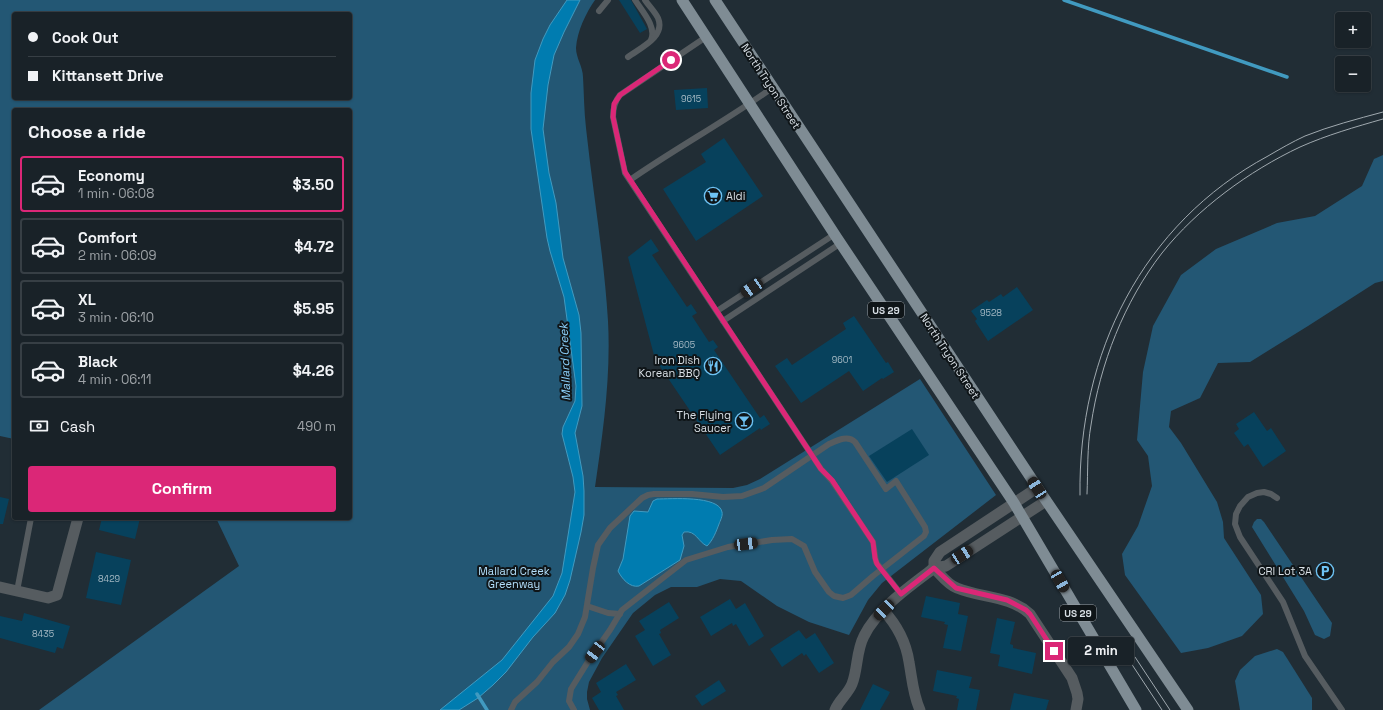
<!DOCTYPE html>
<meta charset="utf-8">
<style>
:root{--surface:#192228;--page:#262f34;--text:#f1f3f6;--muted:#9fa4a8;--line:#373f45;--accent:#db2777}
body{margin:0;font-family:"Space Grotesk",sans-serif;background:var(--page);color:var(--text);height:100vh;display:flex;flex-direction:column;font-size:15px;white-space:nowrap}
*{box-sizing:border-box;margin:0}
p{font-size:13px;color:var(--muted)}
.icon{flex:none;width:22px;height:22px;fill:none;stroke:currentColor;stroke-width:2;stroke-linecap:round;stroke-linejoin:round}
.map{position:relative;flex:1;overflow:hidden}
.details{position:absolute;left:12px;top:108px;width:340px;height:412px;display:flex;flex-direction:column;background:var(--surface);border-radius:4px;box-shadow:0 1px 3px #0004,0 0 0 1px var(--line)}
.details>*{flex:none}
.hud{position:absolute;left:12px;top:12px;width:340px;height:88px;border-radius:4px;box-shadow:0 1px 3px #0004,0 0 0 1px var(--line);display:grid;align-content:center;height:88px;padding:0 16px;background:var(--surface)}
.controls{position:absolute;left:1335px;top:12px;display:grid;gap:8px}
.controls a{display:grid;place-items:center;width:36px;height:36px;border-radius:4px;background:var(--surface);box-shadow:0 1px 3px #0004,0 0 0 1px var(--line);font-size:20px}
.end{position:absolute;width:18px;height:18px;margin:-9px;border:5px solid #db2777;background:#fff;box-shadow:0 0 0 2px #fff}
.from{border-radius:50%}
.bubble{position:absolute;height:28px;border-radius:4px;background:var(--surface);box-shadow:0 1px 3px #0004,0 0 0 1px var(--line);font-size:13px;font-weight:700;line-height:28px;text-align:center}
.car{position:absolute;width:12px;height:24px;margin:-12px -6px;border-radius:5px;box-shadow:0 0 3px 1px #0007;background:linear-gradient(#222 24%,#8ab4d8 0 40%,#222 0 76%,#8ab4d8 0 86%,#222 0)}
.hud b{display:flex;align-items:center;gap:14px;height:38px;font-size:15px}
.hud b+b{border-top:1px solid var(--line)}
.hud i{width:10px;height:10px;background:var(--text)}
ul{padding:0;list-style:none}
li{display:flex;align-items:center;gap:12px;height:56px;margin:0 8px 6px;padding:0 8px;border:2px solid var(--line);border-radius:4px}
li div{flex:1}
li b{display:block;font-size:15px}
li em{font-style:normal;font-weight:700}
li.selected{border-color:var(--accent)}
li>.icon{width:36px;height:36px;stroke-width:1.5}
h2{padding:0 16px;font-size:18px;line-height:48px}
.pay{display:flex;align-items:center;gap:10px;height:44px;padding:0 16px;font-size:15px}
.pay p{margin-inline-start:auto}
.action{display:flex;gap:8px;margin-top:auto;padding:8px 16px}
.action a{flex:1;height:46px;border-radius:4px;background:var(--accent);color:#fff;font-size:16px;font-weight:700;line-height:46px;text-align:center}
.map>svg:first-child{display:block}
</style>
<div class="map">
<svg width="1383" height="710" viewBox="0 0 1383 710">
<rect width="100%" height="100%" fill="#212d35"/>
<g fill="#235774" fill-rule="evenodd">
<path d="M0 0H595C586 13 577 31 576 48 576 58 583 67 583 77 584 94 584 111 586 128 593 193 604 256 608 321 611 377 603 432 595 487L733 488 747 485 760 479 920 379 996 495 882 583 868 600 849 635 809 622 777 606 741 581 720 579 697 587H671L655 595 633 613 602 658 589 682 587 692V699L590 710H39L239 566 216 518H350V110H14V439L0 436ZM14 14H350V98H14Z"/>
<path d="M1383 155V281L1375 283 1308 326 1250 362 1218 363 1200 398 1171 411 1169 427 1181 443 1217 502 1223 522 1224 538 1261 595 1263 614 1242 636 1208 648 1181 653 1125 575 1122 554 1138 526 1152 486 1148 456 1137 440 1143 372 1153 326 1181 275 1216 249 1277 223 1315 216 1362 186 1374 159Z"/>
<path d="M1257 519H1261L1264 522 1332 623 1330 636 1324 639 1315 635 1304 611 1252 527 1254 522Z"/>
<path d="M1277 649 1283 652 1312 698V710H1240L1235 681 1240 670 1255 656Z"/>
</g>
<g fill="#007cb0" stroke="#419ac0">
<path d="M567 0H580L564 32 554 55 548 85 543 129 549 173 556 203 563 258 579 315 581 333 582 406 575 433 583 476 584 491V515L581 532 570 580 565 595 555 613 533 637 506 672 493 685 478 698 459 710H440L502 660 553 596 562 573 575 492 573 477 562 434 563 427 575 401 576 386 564 297 550 251 547 238 531 129V93L535 60 543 39 550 25Z"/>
<path d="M657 499C670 499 719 495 722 512 723 516 720 521 719 524 716 532 713 540 707 546 698 542 696 530 684 532L682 535 684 546 680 560 639 586C630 588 622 579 618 571L623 559 630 516 634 511 648 512 653 501Z"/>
</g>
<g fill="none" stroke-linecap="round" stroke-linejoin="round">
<g stroke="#419ac0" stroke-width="3.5">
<path d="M1064 0 1287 77"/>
<path d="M477 694 487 710"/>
</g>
</g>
<g fill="#07415c">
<path d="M619 0H631L647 29 640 33Z"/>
<path d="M707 88 708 108 676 110 674 90Z"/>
<path d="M724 138 763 196 696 241 663 189 706 162 701 154Z"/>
<path d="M651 239 659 251 652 255 687 307 691 304 697 313 692 316 709 342 713 340 718 347 714 350 760 418 764 415 770 424 761 430 760 428 720 455 655 359 628 257Z"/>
<path d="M1017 287 1033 310 988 341 975 321 977 319 971 311 987 300 989 302 1001 294 1003 297Z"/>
<path d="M854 316 886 363 888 362 894 372 883 379 882 378 863 391 849 371 801 403 775 366 787 358 792 365 846 329 843 323Z"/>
<path d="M1254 412 1267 431 1271 428 1286 451 1263 467 1248 444 1244 447 1234 433 1239 429 1236 424Z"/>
<path d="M912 429 929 455 887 482 869 456Z"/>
<path d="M0 497 9 499 3 524H0Z"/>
<path d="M102 518H140L135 539 99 530Z"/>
<path d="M96 552 131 560 121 605 86 598Z"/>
<path d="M926 596 960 603 958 614 968 616 961 651 943 648 948 625 944 624 945 622 921 617Z"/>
<path d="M730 599 736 609 745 603 764 636 749 646 736 624 733 626 732 623 711 636 700 617Z"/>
<path d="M669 602 679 618 660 630 661 633 659 634 671 655 653 666 635 636 645 630 639 621Z"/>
<path d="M24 613 70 626 63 649 57 647 55 653 0 638V616L22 621Z"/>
<path d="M997 618 1015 622 1010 644 1013 645V648L1036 653 1032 674 998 666 1000 655 990 653Z"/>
<path d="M799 630 806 639 815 633 834 663 819 673 806 654 804 656 802 653 782 667 770 649Z"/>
<path d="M626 664 636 680 616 692 618 695 616 696 624 710H599L592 698 601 692 596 683Z"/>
<path d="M937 670 972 677 969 688 980 690 976 710H957L959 699 956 698 957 696 933 691Z"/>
<path d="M719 680 726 691 702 706 695 696Z"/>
<path d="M873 684 890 692 888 696 880 710H860Z"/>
<path d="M1014 693 1049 700 1046 710H1010Z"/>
</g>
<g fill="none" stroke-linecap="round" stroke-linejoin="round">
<g stroke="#565c60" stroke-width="6">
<path d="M635 0C642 11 657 27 651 40"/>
<path d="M599 11 608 0"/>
<path d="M706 37 620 95C614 102 613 109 613 117L625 173 821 469 832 481 873 542 876 562 901 594"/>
<path d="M628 57C640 48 666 37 658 18 655 12 649 6 645 0"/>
<path d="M630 180C676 148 726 121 772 88"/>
<path d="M717 311 835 234"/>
<path d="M723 321 841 243"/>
<path d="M1277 498 1271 494 1264 492 1257 493 1248 497 1240 506 1236 514 1235 524 1240 537 1283 602 1305 656 1342 710"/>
<path d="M17 591 31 518"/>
<path d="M587 606 608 613 620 614"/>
<path d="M511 710 515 702 537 682 553 662 569 647 578 634 585 617 593 568 598 545 610 528 642 498 648 495 654 494H692L723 497 742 496 764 488 829 444C838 440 848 435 855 442L886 489 896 481 925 527 926 532 924 536 873 576 851 595 843 598 834 596 829 592 815 572 804 546 792 539 772 540 728 547 686 560 622 610 610 630 589 660 571 689 569 701 574 710"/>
</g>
<g stroke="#565c60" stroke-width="11">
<path d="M1037 488 940 552 934 561V568L946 566 1046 501"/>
<path d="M0 587 48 598 57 595 78 518"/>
<path d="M883 610C897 625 906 642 909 662 912 678 913 695 920 710"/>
<path d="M835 710C839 700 848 694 852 684 858 669 856 651 864 636 877 609 910 586 934 568 940 574 948 585 957 588 981 598 1009 595 1030 614L1072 678 1077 693 1078 699 1076 710"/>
</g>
<g stroke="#7f8c94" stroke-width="11">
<path d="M682 0 837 238 1014 503 1136 710"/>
<path d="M715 0 1043 496 1188 710"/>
</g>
<g stroke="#a0a9af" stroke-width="1">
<path d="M1087 494C1088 471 1087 447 1091 425 1100 364 1124 302 1162 253 1197 209 1249 171 1300 147 1327 135 1355 127 1383 119"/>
<path d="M1080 495C1078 354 1142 224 1268 156 1280 149 1292 142 1305 136 1330 126 1357 119 1383 112"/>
<path d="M1135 657 1170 710"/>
<path d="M1129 660 1162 710"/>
</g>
</g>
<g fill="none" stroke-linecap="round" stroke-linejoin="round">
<path stroke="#db2777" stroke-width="5" d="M671 60 620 95 614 104 613 117 625 172 821 469 832 480 873 542 875 558 877 564 901 594 934 568 956 588 1007 600 1026 610 1030 614 1054 651"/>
</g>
<defs>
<symbol id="supermarket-ring" viewBox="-11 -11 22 22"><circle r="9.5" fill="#0f1518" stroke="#6ec2f3" stroke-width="1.5"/><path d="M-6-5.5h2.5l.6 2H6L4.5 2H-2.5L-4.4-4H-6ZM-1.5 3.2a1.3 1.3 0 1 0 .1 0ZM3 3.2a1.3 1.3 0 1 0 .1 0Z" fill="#6ec2f3"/></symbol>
<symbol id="restaurant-ring" viewBox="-11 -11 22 22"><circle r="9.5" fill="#0f1518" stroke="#6ec2f3" stroke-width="1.5"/><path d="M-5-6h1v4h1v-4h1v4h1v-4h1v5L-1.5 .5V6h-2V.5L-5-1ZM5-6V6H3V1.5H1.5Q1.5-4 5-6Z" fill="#6ec2f3"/></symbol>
<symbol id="bar-ring" viewBox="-11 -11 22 22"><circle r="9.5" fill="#0f1518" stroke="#6ec2f3" stroke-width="1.5"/><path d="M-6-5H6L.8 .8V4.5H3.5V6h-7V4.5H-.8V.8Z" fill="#6ec2f3"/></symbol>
<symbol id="parking-ring" viewBox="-11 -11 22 22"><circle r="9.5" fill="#0f1518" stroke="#6ec2f3" stroke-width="1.5"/><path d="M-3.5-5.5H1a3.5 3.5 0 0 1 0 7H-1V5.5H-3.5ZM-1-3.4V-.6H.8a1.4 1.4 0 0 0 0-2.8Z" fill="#6ec2f3"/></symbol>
</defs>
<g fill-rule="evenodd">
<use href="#supermarket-ring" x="703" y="186" width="20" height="20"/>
<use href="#restaurant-ring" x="703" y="356" width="20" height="20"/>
<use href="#bar-ring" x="734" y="411" width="20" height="20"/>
<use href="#parking-ring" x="1315" y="561" width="20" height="20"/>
</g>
<g text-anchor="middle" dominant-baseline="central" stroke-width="4" stroke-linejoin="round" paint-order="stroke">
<g font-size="9" fill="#a4b8c3">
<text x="691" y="99">9615</text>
<text x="991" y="313">9528</text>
<text x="684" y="345">9605</text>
<text x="842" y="360">9601</text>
<text x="109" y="579">8429</text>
<text x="43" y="634">8435</text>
</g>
<g fill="#0f1518" stroke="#9ca2a8" stroke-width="1">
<rect x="868" y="302" width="36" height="16" rx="3"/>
<rect x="1060" y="605" width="36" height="16" rx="3"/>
</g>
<g font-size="10" font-weight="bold" fill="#d8dfe5">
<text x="886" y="310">US 29</text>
<text x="1078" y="613">US 29</text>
</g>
<g font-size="11" fill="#d8dfe5" stroke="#0f1518">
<text transform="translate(771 86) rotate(57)">North Tryon Street</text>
<text transform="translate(950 356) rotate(57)">North Tryon Street</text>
</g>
<g font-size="11" fill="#d8dfe5" stroke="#0f1518" text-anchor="end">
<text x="726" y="196" text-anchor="start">Aldi</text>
<text x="700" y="360">Iron Dish<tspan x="700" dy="13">Korean BBQ</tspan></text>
<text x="731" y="415">The Flying<tspan x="731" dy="13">Saucer</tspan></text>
<text x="1312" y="571">CRI Lot 3A</text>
</g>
<g font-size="11" fill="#b2defa" stroke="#0f1518">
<text x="514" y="571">Mallard Creek<tspan x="514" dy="13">Greenway</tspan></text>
</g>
<g font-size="12" font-style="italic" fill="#8cd0fa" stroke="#0f1518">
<text transform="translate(565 362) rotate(-92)">Mallard Creek</text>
</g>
</g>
</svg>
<div class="controls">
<a>+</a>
<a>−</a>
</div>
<i class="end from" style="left:671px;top:60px"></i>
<i class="end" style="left:1054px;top:651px"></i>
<div class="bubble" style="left:1068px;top:637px;width:66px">2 min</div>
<i class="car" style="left:752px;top:288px;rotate:236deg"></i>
<i class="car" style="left:1037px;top:488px;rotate:327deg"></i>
<i class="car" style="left:746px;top:544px;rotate:83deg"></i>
<i class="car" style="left:962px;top:555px;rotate:57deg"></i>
<i class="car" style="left:1060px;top:581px;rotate:150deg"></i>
<i class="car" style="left:884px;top:610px;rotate:225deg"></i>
<i class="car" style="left:595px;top:652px;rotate:217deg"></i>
<div class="hud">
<b><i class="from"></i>Cook Out</b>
<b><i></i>Kittansett Drive</b>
</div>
<section class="details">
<h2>Choose a ride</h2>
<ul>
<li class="selected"><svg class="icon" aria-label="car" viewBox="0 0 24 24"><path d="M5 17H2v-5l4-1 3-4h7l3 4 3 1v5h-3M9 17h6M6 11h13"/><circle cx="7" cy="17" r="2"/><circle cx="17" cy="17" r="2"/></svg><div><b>Economy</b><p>1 min · 06:08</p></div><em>$3.50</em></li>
<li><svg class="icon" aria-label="car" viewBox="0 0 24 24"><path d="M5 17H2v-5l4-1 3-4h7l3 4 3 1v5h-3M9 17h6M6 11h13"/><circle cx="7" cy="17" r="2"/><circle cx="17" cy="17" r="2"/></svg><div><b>Comfort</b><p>2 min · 06:09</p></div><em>$4.72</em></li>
<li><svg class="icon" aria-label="car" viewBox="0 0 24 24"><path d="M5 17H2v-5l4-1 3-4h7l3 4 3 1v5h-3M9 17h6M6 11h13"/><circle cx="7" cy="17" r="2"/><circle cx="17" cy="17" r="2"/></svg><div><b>XL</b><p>3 min · 06:10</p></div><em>$5.95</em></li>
<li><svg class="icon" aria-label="car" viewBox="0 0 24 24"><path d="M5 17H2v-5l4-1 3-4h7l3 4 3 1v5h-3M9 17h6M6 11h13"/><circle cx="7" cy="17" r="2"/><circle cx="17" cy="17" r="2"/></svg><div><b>Black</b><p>4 min · 06:11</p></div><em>$4.26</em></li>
</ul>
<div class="pay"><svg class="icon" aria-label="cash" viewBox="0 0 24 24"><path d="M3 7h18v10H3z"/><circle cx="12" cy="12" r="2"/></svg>Cash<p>490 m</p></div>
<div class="action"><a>Confirm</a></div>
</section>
</div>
